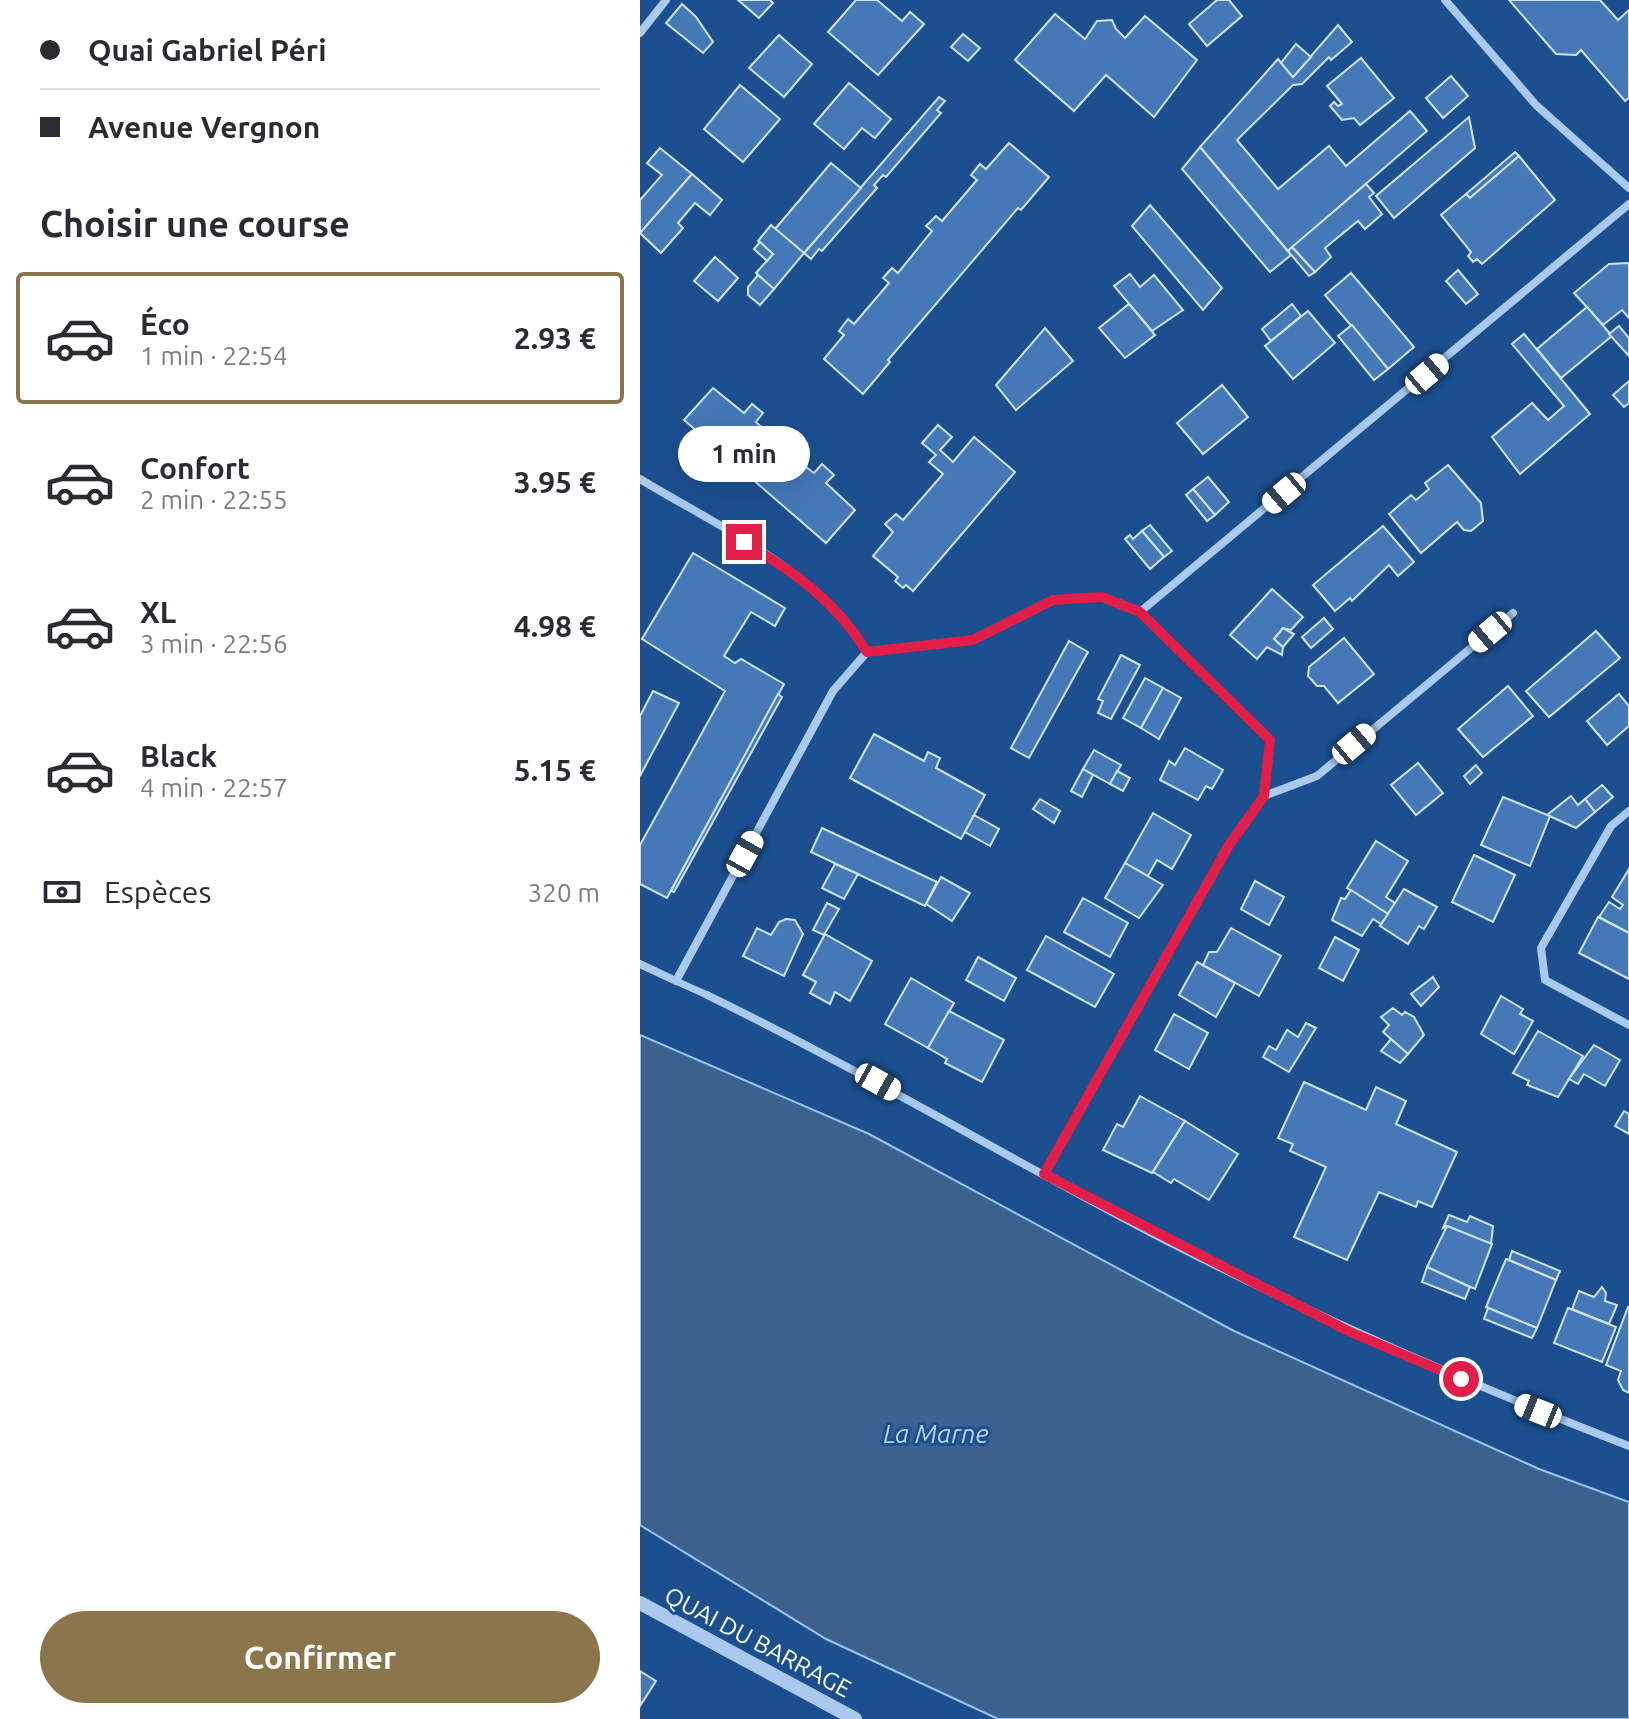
<!DOCTYPE html>
<html lang="fr">
<meta charset="utf-8">
<style>
:root{--surface:#fff;--page:#f2f2f3;--text:#2b2b33;--muted:#7c7c81;--line:#e1e1e2;--accent:#8a764a}
body{margin:0;font-family:Ubuntu,sans-serif;background:var(--page);color:var(--text);height:100vh;display:flex;flex-direction:column;font-size:30px;white-space:nowrap}
*{box-sizing:border-box;margin:0}
p{font-size:26px;color:var(--muted)}
.icon{flex:none;width:44px;height:44px;fill:none;stroke:currentColor;stroke-width:2;stroke-linecap:round;stroke-linejoin:round}
.map{position:relative;flex:1;overflow:hidden}
.sheet{display:flex;flex-direction:column;background:var(--surface);width:640px}
.sheet>*{flex:none}
.guide{display:grid;align-content:center;height:176px;padding:0 40px;background:var(--surface)}
.end{position:absolute;width:36px;height:36px;margin:-18px;border:10px solid #e11d48;background:#fff;box-shadow:0 0 0 4px #fff}
.from{border-radius:50%}
.bubble{position:absolute;height:56px;border-radius:28px;background:var(--surface);box-shadow:0 8px 32px #0002;font-size:26px;font-weight:700;line-height:56px;text-align:center}
.car{position:absolute;width:24px;height:48px;margin:-24px -12px;border-radius:10px;box-shadow:0 0 6px 2px #0007;background:linear-gradient(#fff 24%,#345 0 40%,#fff 0 76%,#345 0 86%,#fff 0)}
.guide b{display:flex;align-items:center;gap:28px;height:76px;font-size:30px}
.guide b+b{border-top:2px solid var(--line)}
.guide i{width:20px;height:20px;background:var(--text)}
ul{padding:0;list-style:none}
li{display:flex;align-items:center;gap:24px;height:132px;margin:0 16px 12px;padding:0 24px;border:4px solid transparent;border-radius:8px}
li div{flex:1}
li b{display:block;font-size:30px}
li em{font-style:normal;font-weight:700}
li.on{border-color:var(--accent)}
li>.icon{width:72px;height:72px;stroke-width:1.5}
h2{padding:0 40px;font-size:36px;line-height:96px}
.pay{display:flex;align-items:center;gap:20px;height:88px;padding:0 40px;font-size:30px}
.pay p{margin-inline-start:auto}
.cta{display:flex;gap:16px;margin-top:auto;padding:16px 40px}
.cta a{flex:1;height:92px;border-radius:48px;background:var(--accent);color:#fff;font-size:32px;font-weight:700;line-height:92px;text-align:center}
main{display:flex;flex:1;min-height:0}
.map>svg:first-child{display:block}
</style>
<main>
<section class="sheet">
<div class="guide">
<b><i class="from"></i>Quai Gabriel Péri</b>
<b><i></i>Avenue Vergnon</b>
</div>
<h2>Choisir une course</h2>
<ul>
<li class="on"><svg class="icon" aria-label="car" viewBox="0 0 24 24"><path d="M5 17H2v-5l4-1 3-4h7l3 4 3 1v5h-3M9 17h6M6 11h13"/><circle cx="7" cy="17" r="2"/><circle cx="17" cy="17" r="2"/></svg><div><b>Éco</b><p>1 min · 22:54</p></div><em>2.93 €</em></li>
<li><svg class="icon" aria-label="car" viewBox="0 0 24 24"><path d="M5 17H2v-5l4-1 3-4h7l3 4 3 1v5h-3M9 17h6M6 11h13"/><circle cx="7" cy="17" r="2"/><circle cx="17" cy="17" r="2"/></svg><div><b>Confort</b><p>2 min · 22:55</p></div><em>3.95 €</em></li>
<li><svg class="icon" aria-label="car" viewBox="0 0 24 24"><path d="M5 17H2v-5l4-1 3-4h7l3 4 3 1v5h-3M9 17h6M6 11h13"/><circle cx="7" cy="17" r="2"/><circle cx="17" cy="17" r="2"/></svg><div><b>XL</b><p>3 min · 22:56</p></div><em>4.98 €</em></li>
<li><svg class="icon" aria-label="car" viewBox="0 0 24 24"><path d="M5 17H2v-5l4-1 3-4h7l3 4 3 1v5h-3M9 17h6M6 11h13"/><circle cx="7" cy="17" r="2"/><circle cx="17" cy="17" r="2"/></svg><div><b>Black</b><p>4 min · 22:57</p></div><em>5.15 €</em></li>
</ul>
<div class="pay"><svg class="icon" aria-label="cash" viewBox="0 0 24 24"><path d="M3 7h18v10H3z"/><circle cx="12" cy="12" r="2"/></svg>Espèces<p>320 m</p></div>
<div class="cta"><a>Confirmer</a></div>
</section>
<div class="map">
<svg width="989" height="1719" viewBox="0 0 989 1719">
<rect width="100%" height="100%" fill="#1b4f8f"/>
<path fill="#3c6290" stroke="#9cc4f0" stroke-width="2" d="M0 1035 229 1134 594 1331 899 1469 989 1502V1719H358L186 1639 0 1525Z"/>
<g fill="#4478b7" stroke="#cfe3fa" stroke-width="2">
<path d="M98 0H130L133 3 119 18Z"/>
<path d="M216 0H237L262 21 270 12 284 24 238 75 188 32Z"/>
<path d="M577 0H589L602 16 567 46 549 24Z"/>
<path d="M869 0H960L978 20 989 10V98L985 101 941 50 936 55 916 54Z"/>
<path d="M42 4 56 17 73 42 63 53 26 23Z"/>
<path d="M415 14 445 39 457 21 472 20 476 29 485 38 505 16 557 60 514 117 466 75 434 111 375 60Z"/>
<path d="M698 25 712 42 691 60 689 57 662 84 653 85 597 140 638 189 689 146 706 166 770 111 787 131 648 251 560 147 638 59 653 77Z"/>
<path d="M323 34 340 48 328 61 311 47Z"/>
<path d="M139 35 172 64 144 97 109 68Z"/>
<path d="M656 44 671 57 653 77 641 63Z"/>
<path d="M721 58 754 98 720 125 714 118 702 120 690 106 694 102 698 106 702 104 687 86Z"/>
<path d="M811 76 828 96 803 118 786 98Z"/>
<path d="M209 83 251 119 235 138 222 128 204 149 174 124Z"/>
<path d="M100 85 140 119 103 162 64 129Z"/>
<path d="M299 97 305 101 297 110 301 113 246 177 243 175 234 185 237 188 182 251 179 249 171 259 164 253Z"/>
<path d="M829 117 835 148 754 218 736 196Z"/>
<path d="M369 143 409 177 381 210 378 208 248 360 250 362 223 394 184 359 204 335 199 331 208 319 214 324 249 283 243 278 252 268 258 273 292 231 286 226 296 216 302 221 337 180 331 175 340 164 346 169Z"/>
<path d="M560 147 651 255 630 272 542 169Z"/>
<path d="M20 148 52 174 0 233V200L22 175 7 163Z"/>
<path d="M875 152 879 156 830 198 826 194Z"/>
<path d="M879 156 915 200 842 264 837 259 833 262 828 256 831 252 801 215 826 194 830 198Z"/>
<path d="M191 163 221 188 164 253 135 229Z"/>
<path d="M52 174 82 200 70 215 55 203 38 223 43 228 21 253 0 233Z"/>
<path d="M726 184 734 193 729 197 742 214 725 229 718 221 685 248 691 257 675 272 652 247Z"/>
<path d="M510 205 582 288 563 310 492 226Z"/>
<path d="M131 225 164 253 134 289 116 273 133 254 118 241Z"/>
<path d="M120 242 133 254 127 261 114 249Z"/>
<path d="M652 247 675 272 669 276 648 251Z"/>
<path d="M75 257 98 278 78 301 54 281Z"/>
<path d="M989 263V318L982 310 963 325 934 293 969 264Z"/>
<path d="M818 270 838 294 826 304 806 281Z"/>
<path d="M711 273 774 347 748 369 685 295Z"/>
<path d="M490 274 500 287 514 275 543 310 512 331 474 286Z"/>
<path d="M118 275 134 289 120 305 108 295V287Z"/>
<path d="M489 304 515 335 485 358 459 328Z"/>
<path d="M652 304 661 316 631 341 622 329Z"/>
<path d="M947 307 972 336 921 378 897 349Z"/>
<path d="M668 311 695 343 653 379 625 346Z"/>
<path d="M712 325 748 369 734 380 698 336Z"/>
<path d="M979 326 989 338V356L969 334Z"/>
<path d="M405 328 433 361 376 410 356 385Z"/>
<path d="M884 334 950 414 880 474 852 437 892 403 908 420 924 406 872 344Z"/>
<path d="M989 381V403L984 407 973 395Z"/>
<path d="M582 385 608 417 563 454 537 423Z"/>
<path d="M73 388 104 413 112 404 123 413 116 422 154 458 174 473 182 464 194 475 186 483 215 510 186 543 44 420Z"/>
<path d="M298 425 312 437 300 450 313 462 334 437 375 472 273 591 266 585 263 588 255 581 258 577 233 556 253 532 245 524 256 514 263 520 303 474 289 462 296 455 282 443Z"/>
<path d="M808 465 841 503 843 521 831 531 824 530 817 522 781 553 749 514 771 495 776 500 789 489 785 483Z"/>
<path d="M568 477 589 502 575 515 553 489Z"/>
<path d="M553 489 575 515 567 521 546 495Z"/>
<path d="M510 525 532 551 524 557 502 531Z"/>
<path d="M743 526 774 562 758 576 749 565 712 601 710 598 695 611 673 585Z"/>
<path d="M502 531 524 557 510 569 485 539 490 535 493 539Z"/>
<path d="M53 553 145 608 135 626 111 612 84 656 95 663 101 659 144 684 27 898 0 884V845L85 691 2 639Z"/>
<path d="M632 589 663 617 651 630 643 628 634 639 643 647 642 655 627 647 617 659 590 635Z"/>
<path d="M684 618 693 629 671 648 662 637Z"/>
<path d="M643 628 654 634 643 647 634 639Z"/>
<path d="M956 631 980 658 909 717 886 691Z"/>
<path d="M704 638 734 674 698 703 684 686H677L668 676 669 667Z"/>
<path d="M429 641 448 652 389 758 371 748Z"/>
<path d="M481 655 500 665 471 719 458 713 463 701 458 699Z"/>
<path d="M505 678 523 688 501 728 483 718Z"/>
<path d="M868 686 893 716 843 757 818 729Z"/>
<path d="M523 688 541 698 519 739 501 728Z"/>
<path d="M13 691 39 703 0 776V716Z"/>
<path d="M138 694 142 697 34 892 31 891Z"/>
<path d="M979 694 989 706V726L967 745 947 721Z"/>
<path d="M234 734 284 761 288 752 300 758 296 768 345 795 321 839 210 778Z"/>
<path d="M545 748 583 770 572 789 566 786 558 800 520 780 529 761 535 765Z"/>
<path d="M454 750 481 765 470 784 443 769Z"/>
<path d="M778 763 803 793 776 815 751 785Z"/>
<path d="M836 765 842 773 830 784 824 776Z"/>
<path d="M443 769 453 775 442 797 431 791Z"/>
<path d="M477 771 490 778 483 791 470 784Z"/>
<path d="M962 785 973 797 955 812 945 799Z"/>
<path d="M931 796 938 805 945 799 955 812 936 828 907 815Z"/>
<path d="M863 797 910 816 890 866 841 845Z"/>
<path d="M400 799 420 811 414 823 393 809Z"/>
<path d="M513 813 551 835 532 869 517 860 508 876 485 863Z"/>
<path d="M334 815 359 829 350 846 325 832Z"/>
<path d="M182 828 297 882 285 906 171 852Z"/>
<path d="M736 841 768 861 746 897 755 903 748 914 707 888Z"/>
<path d="M834 855 875 875 853 922 812 902Z"/>
<path d="M485 863 523 885 499 918 465 898Z"/>
<path d="M195 864 218 874 204 899 182 888Z"/>
<path d="M989 869V933L959 917 969 902 980 909 983 905 972 897Z"/>
<path d="M301 877 330 893 312 921 286 904Z"/>
<path d="M615 881 644 897 629 925 601 909Z"/>
<path d="M764 889 797 907 784 929 779 926 768 944 740 926Z"/>
<path d="M711 890 748 914 741 924 733 919 722 936 692 920 701 898 705 899Z"/>
<path d="M443 898 488 923 470 957 424 932Z"/>
<path d="M187 903 199 909 184 935 173 930Z"/>
<path d="M958 917 989 933V979L939 953Z"/>
<path d="M146 919 155 920 163 934 144 976 103 956 117 928 131 935 139 922Z"/>
<path d="M591 928 641 956 619 996 563 965 569 952H577Z"/>
<path d="M185 934 232 961 210 1001 195 992 190 1004 170 993 176 982 163 975Z"/>
<path d="M406 936 474 974 455 1007 387 970Z"/>
<path d="M695 937 719 950 703 981 679 968Z"/>
<path d="M338 957 376 978 364 1001 326 980Z"/>
<path d="M557 962 595 983 576 1017 539 995Z"/>
<path d="M793 977 799 987 781 1006 771 994Z"/>
<path d="M271 978 314 1003 288 1048 245 1024Z"/>
<path d="M861 996 883 1009 880 1014 893 1021 874 1054 841 1034Z"/>
<path d="M753 1008 762 1015 765 1012 774 1017 784 1035 768 1054 743 1032 749 1025 741 1017Z"/>
<path d="M309 1011 364 1040 342 1082 305 1063 307 1059 288 1048Z"/>
<path d="M534 1014 568 1033 549 1069 515 1050Z"/>
<path d="M666 1023 676 1028 649 1072 623 1057 629 1046 636 1050 647 1030 658 1037Z"/>
<path d="M898 1031 943 1056 918 1097 887 1085 889 1081 873 1073Z"/>
<path d="M751 1039 768 1054 760 1063 741 1051Z"/>
<path d="M954 1045 980 1060 965 1086 944 1074 938 1084 929 1079Z"/>
<path d="M664 1082 726 1110 736 1087 766 1101 756 1124 817 1152 792 1207 778 1201 776 1207 739 1192 707 1260 654 1237 686 1167 650 1151 653 1144 638 1138Z"/>
<path d="M500 1096 545 1121 512 1173 463 1150 477 1124 483 1127Z"/>
<path d="M984 1111 989 1114V1134L975 1126Z"/>
<path d="M545 1121 598 1154 569 1200 534 1179 531 1183 513 1172Z"/>
<path d="M809 1215 827 1222 830 1216 853 1226 851 1244 807 1226 803 1228Z"/>
<path d="M807 1226 852 1244 835 1289 787 1267Z"/>
<path d="M872 1251 920 1271 916 1280 869 1260Z"/>
<path d="M866 1259 916 1280 897 1328 846 1307Z"/>
<path d="M787 1267 830 1287 825 1299 782 1282Z"/>
<path d="M962 1287 966 1293 965 1301 977 1305 969 1324 932 1309 939 1291 954 1297Z"/>
<path d="M988 1307H989V1393L983 1390 978 1380 981 1371 966 1365Z"/>
<path d="M848 1308 897 1328 892 1338 844 1319Z"/>
<path d="M928 1308 976 1327 962 1362 914 1343Z"/>
<path d="M0 1671 16 1681 0 1706Z"/>
</g>
<g fill="none" stroke-linecap="round" stroke-linejoin="round">
<path stroke="#a9c9ee" stroke-width="7" d="M36 981 67 995"/>
<g stroke="#a9c9ee" stroke-width="8">
<path d="M805 0 896 105 989 188"/>
<path d="M0 33 26 0"/>
<path d="M0 479C81 528 175 569 227 652"/>
<path d="M624 796 677 776 873 613"/>
<path d="M989 811 971 826 901 948 905 980 989 1025"/>
<path d="M0 964 36 981 193 691 227 652 333 640 413 600 462 597 500 612 989 204"/>
<path d="M67 995C223 1071 371 1160 525 1240 677 1317 831 1385 989 1446"/>
<path d="M404 1174 589 845 624 796 630 740 500 612"/>
</g>
<path stroke="#a9c9ee" stroke-width="14" d="M0 1603 215 1719"/>
</g>
<g fill="none" stroke-linecap="round" stroke-linejoin="round">
<path stroke="#e11d48" stroke-width="10" d="M104 542C155 573 195 600 227 652L333 640 413 600 462 597 500 612 630 740 624 796 589 845 404 1174 708 1331 821 1379"/>
</g>
<g text-anchor="middle" dominant-baseline="central" stroke-width="6" stroke-linejoin="round" paint-order="stroke">
<g font-size="24" fill="#fff" stroke="#1b4f8f">
<text transform="translate(118 1642) rotate(28)">QUAI DU BARRAGE</text>
</g>
<g font-size="26" font-style="italic" fill="#b5d3f5" stroke="#1b4f8f">
<text x="296" y="1433">La Marne</text>
</g>
</g>
</svg>
<i class="end from" style="left:821px;top:1379px"></i>
<i class="end" style="left:104px;top:542px"></i>
<div class="bubble" style="left:38px;top:426px;width:132px">1 min</div>
<i class="car" style="left:787px;top:374px;rotate:50deg"></i>
<i class="car" style="left:644px;top:493px;rotate:230deg"></i>
<i class="car" style="left:850px;top:632px;rotate:230deg"></i>
<i class="car" style="left:714px;top:744px;rotate:50deg"></i>
<i class="car" style="left:105px;top:854px;rotate:29deg"></i>
<i class="car" style="left:238px;top:1082px;rotate:119deg"></i>
<i class="car" style="left:898px;top:1411px;rotate:292deg"></i>
</div>
</main>
